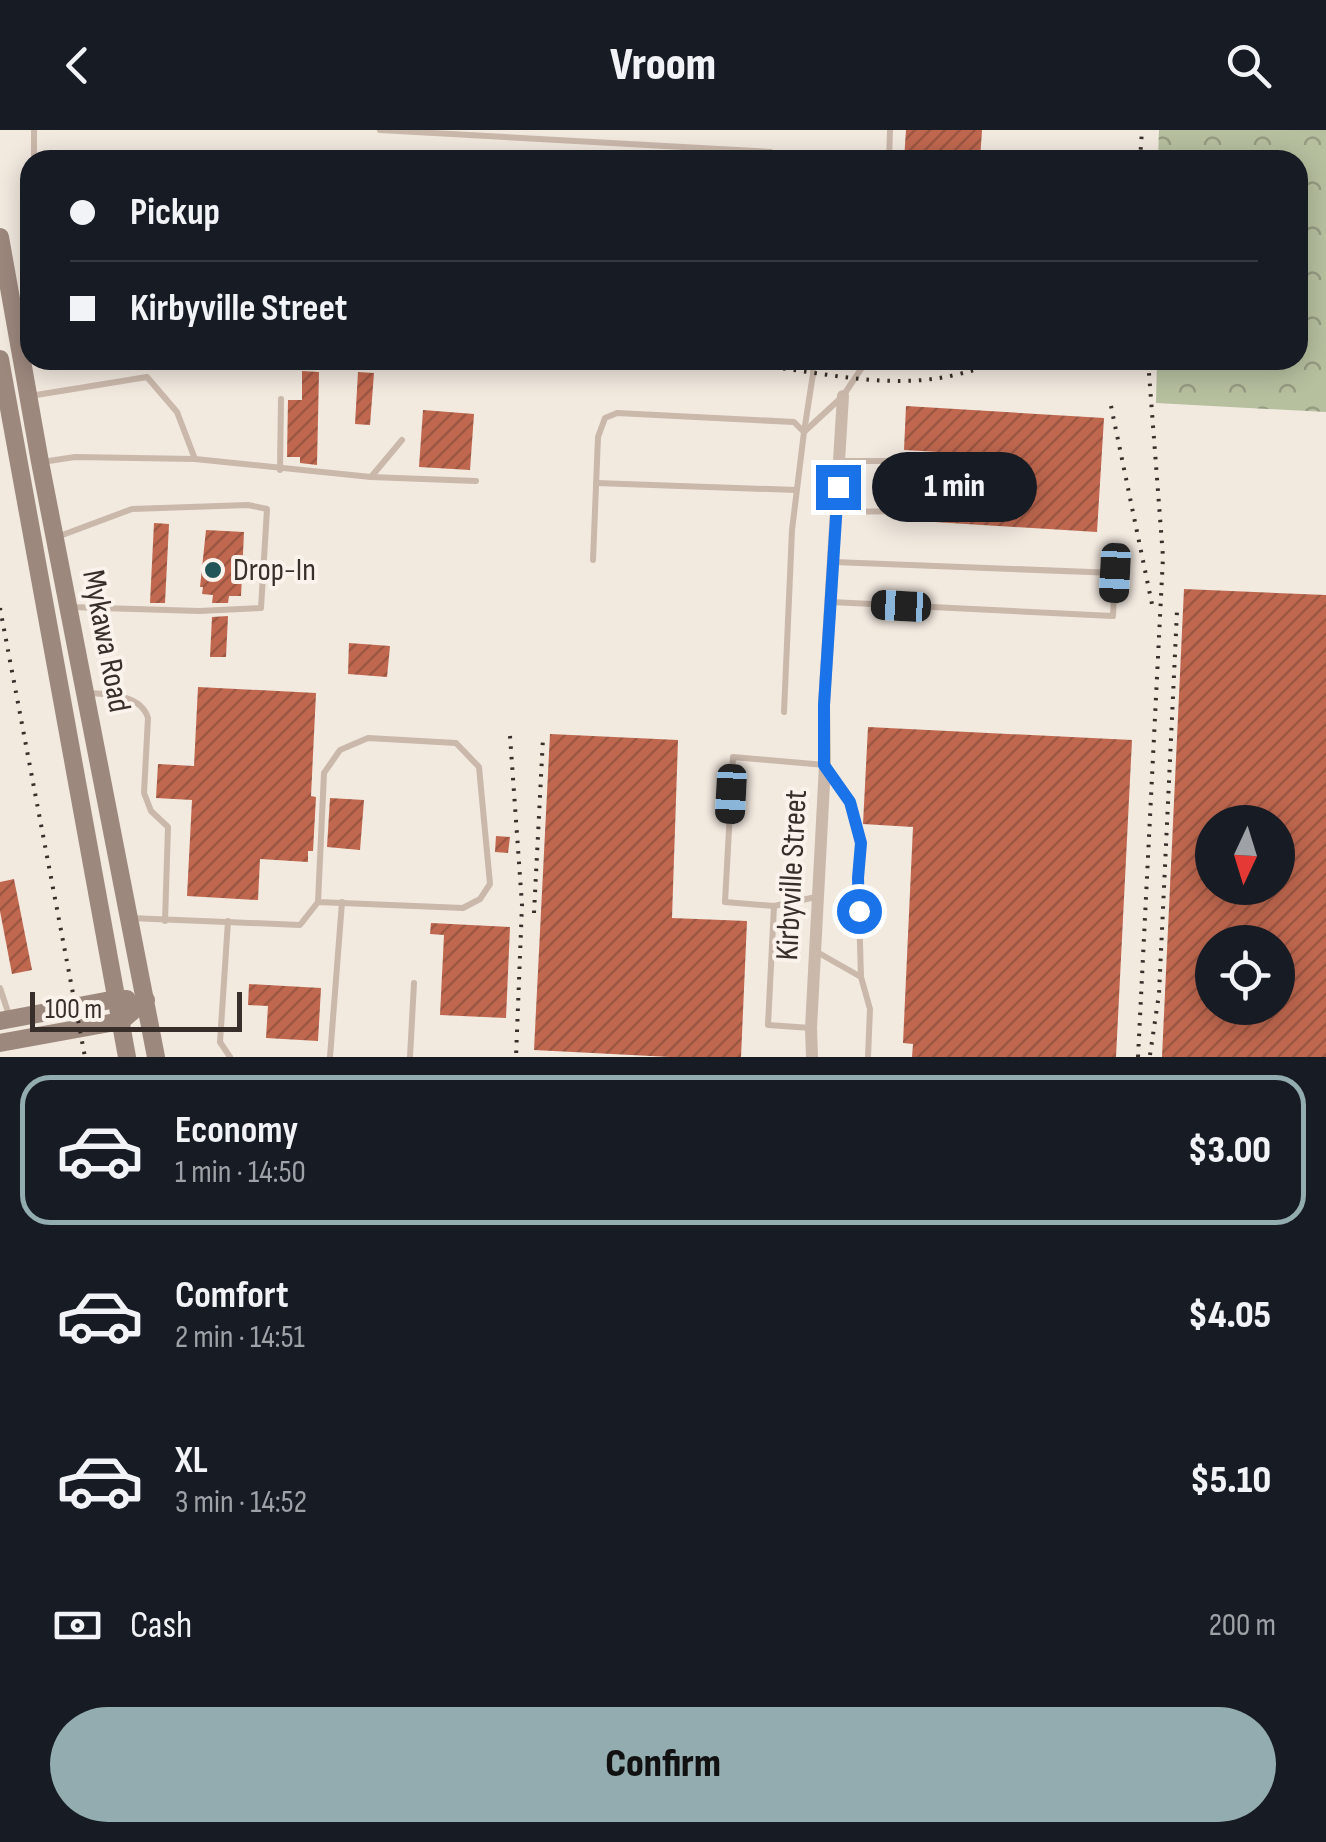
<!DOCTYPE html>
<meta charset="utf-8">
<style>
:root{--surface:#171b24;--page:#242831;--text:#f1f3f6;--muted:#9ea1a6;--line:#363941;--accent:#93acaf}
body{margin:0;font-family:"Sofia Sans Condensed",sans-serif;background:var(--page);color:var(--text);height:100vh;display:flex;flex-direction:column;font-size:38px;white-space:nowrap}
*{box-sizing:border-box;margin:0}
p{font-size:32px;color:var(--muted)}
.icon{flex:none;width:55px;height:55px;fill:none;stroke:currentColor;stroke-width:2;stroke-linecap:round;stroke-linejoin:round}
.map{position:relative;height:927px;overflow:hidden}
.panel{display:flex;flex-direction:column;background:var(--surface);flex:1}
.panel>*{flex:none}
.guide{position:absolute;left:20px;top:20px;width:1288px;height:220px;border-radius:30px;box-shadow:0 5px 25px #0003;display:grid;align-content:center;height:220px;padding:0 50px;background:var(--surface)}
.needle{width:65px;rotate:184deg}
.tools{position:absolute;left:1195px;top:675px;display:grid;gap:20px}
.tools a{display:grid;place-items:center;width:100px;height:100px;border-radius:50%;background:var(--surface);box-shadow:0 5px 25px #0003;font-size:50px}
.scale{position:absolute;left:30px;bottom:25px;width:212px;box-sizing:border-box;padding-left:10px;border:5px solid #382e2a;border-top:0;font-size:28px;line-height:35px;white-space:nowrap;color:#382e2a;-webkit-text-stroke:8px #f9f3ec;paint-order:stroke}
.end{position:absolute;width:45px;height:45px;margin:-22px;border:12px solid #1a73e8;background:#fff;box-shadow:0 0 0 5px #fff}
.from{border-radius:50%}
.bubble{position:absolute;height:70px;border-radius:35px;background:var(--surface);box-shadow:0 5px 25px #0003;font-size:32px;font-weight:800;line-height:70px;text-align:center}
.car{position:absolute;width:30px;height:60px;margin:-30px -15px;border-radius:12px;box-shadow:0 0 8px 2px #0007;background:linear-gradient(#222 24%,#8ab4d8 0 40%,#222 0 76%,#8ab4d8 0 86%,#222 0)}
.guide b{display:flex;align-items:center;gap:35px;height:95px;font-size:38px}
.guide b+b{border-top:2px solid var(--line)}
.guide i{width:25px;height:25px;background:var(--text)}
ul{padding:18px 0 0;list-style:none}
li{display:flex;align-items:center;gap:30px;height:150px;margin:0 20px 15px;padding:0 30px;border:5px solid transparent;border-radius:30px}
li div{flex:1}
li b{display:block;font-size:38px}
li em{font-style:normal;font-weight:800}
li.selected{border-color:var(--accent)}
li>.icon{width:90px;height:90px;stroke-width:1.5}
.pay{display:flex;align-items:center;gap:25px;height:110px;padding:0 50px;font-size:38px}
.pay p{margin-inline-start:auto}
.cta{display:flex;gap:20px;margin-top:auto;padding:20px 50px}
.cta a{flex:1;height:115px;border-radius:60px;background:var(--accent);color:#111;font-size:40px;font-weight:800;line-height:115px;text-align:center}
header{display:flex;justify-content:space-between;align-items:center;height:130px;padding:0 50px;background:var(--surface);font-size:45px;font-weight:800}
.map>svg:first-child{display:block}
</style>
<header><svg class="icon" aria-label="back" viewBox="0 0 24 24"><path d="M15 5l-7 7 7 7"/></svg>Vroom<svg class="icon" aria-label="search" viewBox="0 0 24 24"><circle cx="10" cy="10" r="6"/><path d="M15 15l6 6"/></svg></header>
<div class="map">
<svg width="1326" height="927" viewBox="0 0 1326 927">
<defs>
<pattern id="forest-crowns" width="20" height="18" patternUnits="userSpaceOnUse" patternTransform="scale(2.5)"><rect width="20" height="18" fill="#b6c09f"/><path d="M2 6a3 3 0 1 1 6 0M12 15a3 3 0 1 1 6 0" fill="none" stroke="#959c82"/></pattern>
<pattern id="building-hatch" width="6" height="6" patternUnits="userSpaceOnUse" patternTransform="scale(2.5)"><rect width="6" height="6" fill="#c0684f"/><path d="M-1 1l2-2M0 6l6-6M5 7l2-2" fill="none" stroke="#9d5642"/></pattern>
</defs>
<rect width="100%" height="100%" fill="#f2e9df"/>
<path fill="url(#forest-crowns)" d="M1159 0H1326V282L1156 273 1157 230H1298V30H1158Z"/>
<g fill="url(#building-hatch)" fill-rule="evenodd">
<path d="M906 0H982L980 30H904Z"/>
<path d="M302 241 319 242 317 335 300 333V327H287L288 270H302Z"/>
<path d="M358 242 374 243 370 295 355 294Z"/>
<path d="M906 276 1104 288 1097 402 934 392 938 322 904 320Z"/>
<path d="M423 280 474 284 470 340 419 337Z"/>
<path d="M154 393 169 394 165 473H150Z"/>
<path d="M206 400 244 402 241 466H229L228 473H212L213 465 202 464 203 457H200Z"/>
<path d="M1184 459 1326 465V927H1162ZM1212 692H1278V758H1212ZM1212 812H1278V878H1212Z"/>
<path d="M228 486 226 527H210L212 487Z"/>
<path d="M349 513 390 516 387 547 348 544Z"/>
<path d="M198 557 316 563 311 666 316 667 313 721H308V732L260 729 258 770 187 766 192 670 156 668 158 634 194 636Z"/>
<path d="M868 597 1132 610 1116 927H912L913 914 903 913 913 697 863 694Z"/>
<path d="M550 604 678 610 672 788 747 791 741 927H670L534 920Z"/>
<path d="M330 668 364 670 360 720 327 717Z"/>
<path d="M496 706 510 707 508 723 495 722Z"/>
<path d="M14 749 32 840 12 844 0 781V752Z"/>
<path d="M431 793 510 797 506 888 440 885 444 805 430 804Z"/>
<path d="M249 854 321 858 318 911 266 908 268 876 248 875Z"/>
</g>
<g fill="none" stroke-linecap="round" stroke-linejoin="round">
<g stroke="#cab8ab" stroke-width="6">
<path d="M380 0 771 22 785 30"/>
<path d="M34 30V0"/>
<path d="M889 30 890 0"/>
<path d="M30 105V107"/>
<path d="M30 266 147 247 177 282 195 329"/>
<path d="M804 302 813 244V230"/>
<path d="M402 310 371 347 476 351"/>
<path d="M42 332 75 327 195 329 371 347"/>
<path d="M280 340 281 269"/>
<path d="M596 353 796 360"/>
<path d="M837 382 906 381 903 331H839"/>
<path d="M57 407 132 379 248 375 267 379 261 478 199 481 69 477"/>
<path d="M593 430 598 307 605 288 617 283 794 292 804 302"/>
<path d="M831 472 1113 486 1115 443 834 432"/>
<path d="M88 563C110 564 141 565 148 588L144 663 151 681 168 697 165 791"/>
<path d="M784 582 792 400 804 302 843 266 867 230"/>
<path d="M816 767 774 776 725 772 733 627 825 635 850 671 861 713 858 748 861 847"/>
<path d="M774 776 768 895 811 898"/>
<path d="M130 788 300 795 318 772 463 778 480 769 490 754 479 637 456 613 368 608 340 620 324 643 318 772"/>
<path d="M228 791 220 912 230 927"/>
<path d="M817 822 861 847 870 879 868 927"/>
<path d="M0 858 10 888"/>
<path d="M330 927 342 772"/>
<path d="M410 927 414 853"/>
</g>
<path stroke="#cab8ab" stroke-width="12" d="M812 927 811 898 825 635 824 575 843 266"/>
<g stroke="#9d887d" stroke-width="18">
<path d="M0 107 40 332 156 927"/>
<path d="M0 229 127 927"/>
<path d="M0 891 116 869H127"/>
<path d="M0 913 121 891 146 870"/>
</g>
<g stroke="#382e2a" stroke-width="4" stroke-dasharray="2.5 8" stroke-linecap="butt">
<path d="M1140 30 1142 0"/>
<path d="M647 230C686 232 725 232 763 236 828 243 890 260 955 245 971 241 985 238 999 230"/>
<path d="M1111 276 1153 479"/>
<path d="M0 478 85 927"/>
<path d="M510 606 522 775 516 927"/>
<path d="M534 783 543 608"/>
<path d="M1150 925 1159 864 1177 481"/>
<path d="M1138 927 1163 427 1148 230"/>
</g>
</g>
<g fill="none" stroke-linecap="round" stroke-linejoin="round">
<path stroke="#1a73e8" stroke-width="12" d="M838 357 824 575V635L850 672 861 713 858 748 859 781"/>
</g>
<circle fill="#215558" stroke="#f9f3ec" stroke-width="4" cx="213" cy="440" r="10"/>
<g text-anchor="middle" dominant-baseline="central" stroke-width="8" stroke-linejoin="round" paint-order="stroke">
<g font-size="32" fill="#382e2a" stroke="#f9f3ec" text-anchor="start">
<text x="233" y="440">Drop-In</text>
</g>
<g font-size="32" fill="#382e2a" stroke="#f9f3ec">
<text transform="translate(106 511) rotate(79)">Mykawa Road</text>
<text transform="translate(792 745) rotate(-87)">Kirbyville Street</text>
</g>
</g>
</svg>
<div class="tools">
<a><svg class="needle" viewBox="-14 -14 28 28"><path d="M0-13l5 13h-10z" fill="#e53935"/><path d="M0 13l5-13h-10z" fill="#9ea1a6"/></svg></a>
<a><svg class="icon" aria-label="locate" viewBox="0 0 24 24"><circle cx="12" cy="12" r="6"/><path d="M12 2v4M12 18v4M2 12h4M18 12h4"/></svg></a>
</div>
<div class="scale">100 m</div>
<i class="end from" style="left:859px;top:781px"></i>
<i class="end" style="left:838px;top:357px"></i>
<div class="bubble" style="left:872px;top:322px;width:165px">1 min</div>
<i class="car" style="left:1115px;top:443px;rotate:183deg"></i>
<i class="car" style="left:901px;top:476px;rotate:273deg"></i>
<i class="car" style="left:731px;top:664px;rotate:183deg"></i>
<div class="guide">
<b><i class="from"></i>Pickup</b>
<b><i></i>Kirbyville Street</b>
</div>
</div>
<section class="panel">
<ul>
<li class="selected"><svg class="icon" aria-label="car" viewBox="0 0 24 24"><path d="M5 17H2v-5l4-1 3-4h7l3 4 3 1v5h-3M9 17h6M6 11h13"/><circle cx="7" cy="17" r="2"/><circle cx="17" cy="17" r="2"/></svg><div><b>Economy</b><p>1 min · 14:50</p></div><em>$3.00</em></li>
<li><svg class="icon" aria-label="car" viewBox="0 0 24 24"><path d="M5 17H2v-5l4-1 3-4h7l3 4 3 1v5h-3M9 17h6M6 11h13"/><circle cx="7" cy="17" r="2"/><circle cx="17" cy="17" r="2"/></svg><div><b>Comfort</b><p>2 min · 14:51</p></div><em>$4.05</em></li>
<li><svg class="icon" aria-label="car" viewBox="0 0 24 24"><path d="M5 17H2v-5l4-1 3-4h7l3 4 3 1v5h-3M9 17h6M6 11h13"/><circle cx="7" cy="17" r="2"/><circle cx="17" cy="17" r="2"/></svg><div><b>XL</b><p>3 min · 14:52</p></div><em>$5.10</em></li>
</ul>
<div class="pay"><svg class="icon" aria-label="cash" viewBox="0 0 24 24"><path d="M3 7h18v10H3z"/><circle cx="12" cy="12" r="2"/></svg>Cash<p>200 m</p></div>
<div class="cta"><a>Confirm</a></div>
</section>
